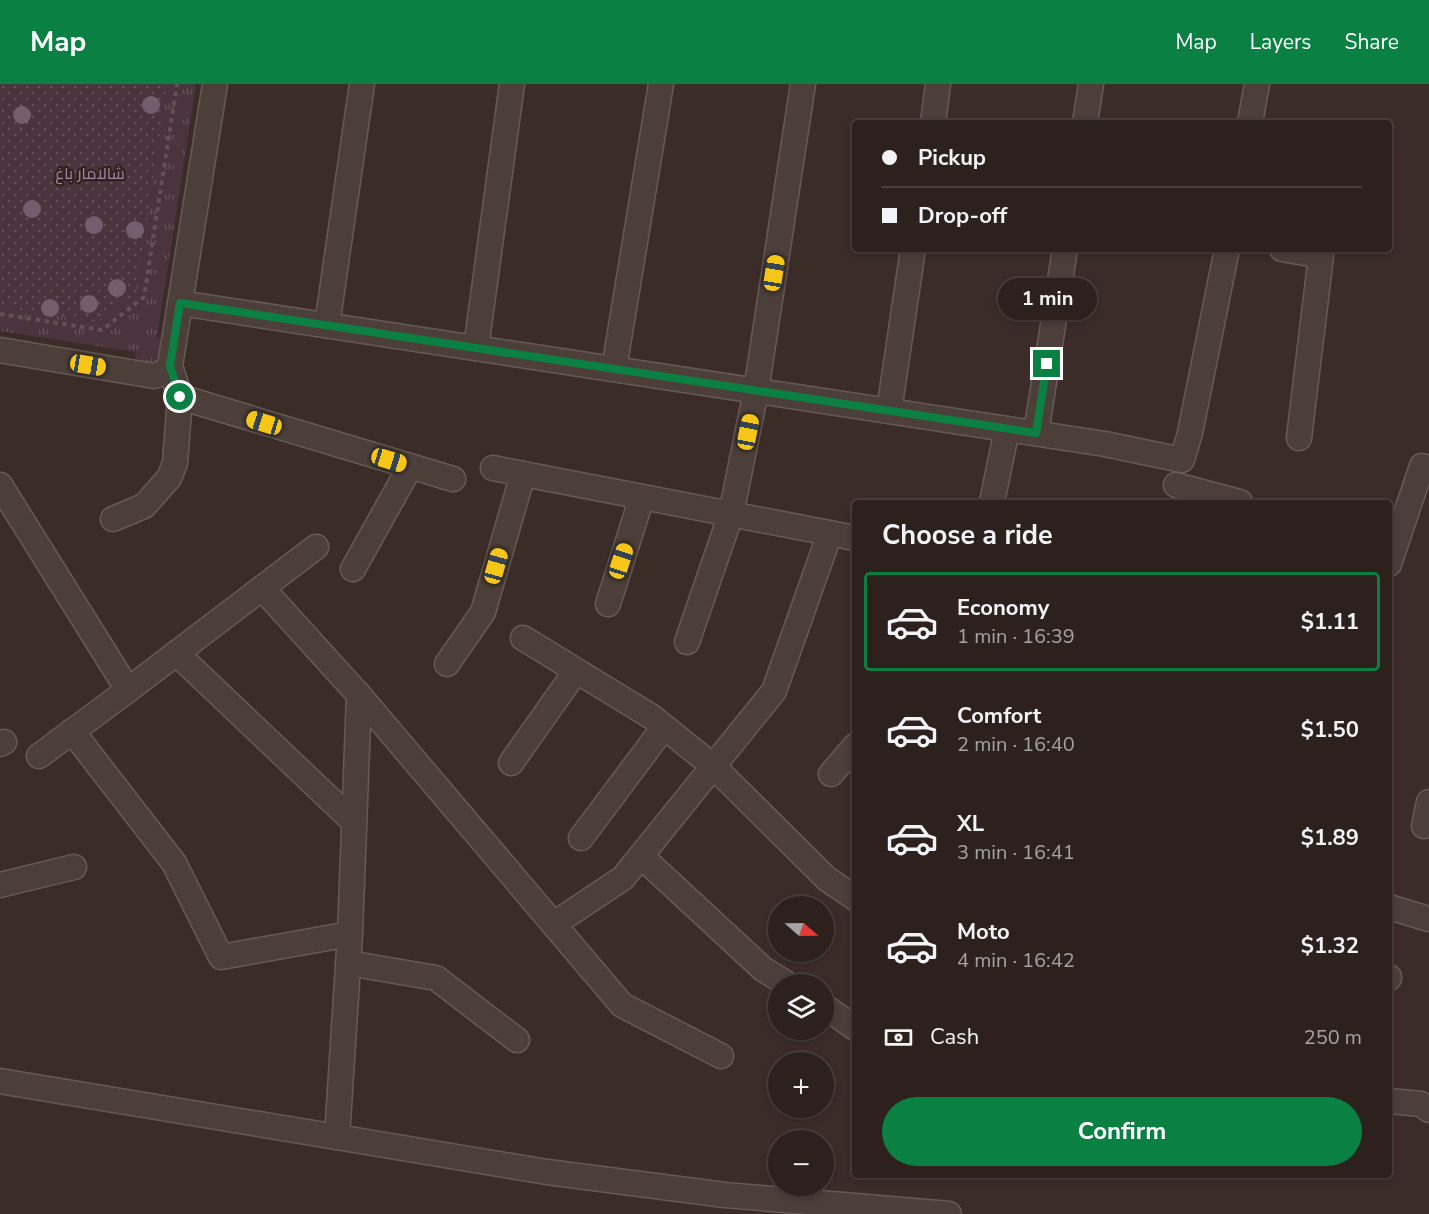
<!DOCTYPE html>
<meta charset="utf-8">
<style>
:root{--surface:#2c211d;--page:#342926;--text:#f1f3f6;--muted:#a6a3a4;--line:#483e3b;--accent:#0b8043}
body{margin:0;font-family:"Nunito Sans",Cairo,sans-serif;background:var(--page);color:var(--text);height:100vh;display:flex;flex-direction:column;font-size:22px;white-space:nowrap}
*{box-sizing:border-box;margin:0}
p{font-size:20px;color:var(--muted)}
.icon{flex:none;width:33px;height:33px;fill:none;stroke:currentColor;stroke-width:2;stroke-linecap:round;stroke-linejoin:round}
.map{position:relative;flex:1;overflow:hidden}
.side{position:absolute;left:852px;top:416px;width:540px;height:678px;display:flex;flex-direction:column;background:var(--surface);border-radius:6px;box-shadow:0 3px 9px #0003,0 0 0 2px var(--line)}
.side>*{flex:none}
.top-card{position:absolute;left:852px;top:36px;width:540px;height:132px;border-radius:6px;box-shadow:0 3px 9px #0003,0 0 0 2px var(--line);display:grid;align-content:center;height:132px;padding:0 30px;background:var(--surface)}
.needle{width:39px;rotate:110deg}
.buttons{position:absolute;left:768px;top:812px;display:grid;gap:12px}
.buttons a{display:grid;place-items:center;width:66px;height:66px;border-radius:50%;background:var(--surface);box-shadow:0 3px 9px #0003,0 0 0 2px var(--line);font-size:30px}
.end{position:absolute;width:27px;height:27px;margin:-14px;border:8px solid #0b8043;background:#fff;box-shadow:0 0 0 3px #fff}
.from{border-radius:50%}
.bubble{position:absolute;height:42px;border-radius:21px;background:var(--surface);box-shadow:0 3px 9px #0003,0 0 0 2px var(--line);font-size:20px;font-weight:700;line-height:42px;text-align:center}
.car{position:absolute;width:18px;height:36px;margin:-18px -9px;border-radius:8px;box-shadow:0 0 4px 2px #0007;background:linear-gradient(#f5c518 24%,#345 0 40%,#f5c518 0 76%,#345 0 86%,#f5c518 0)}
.top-card b{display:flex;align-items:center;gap:21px;height:57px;font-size:22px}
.top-card b+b{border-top:2px solid var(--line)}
.top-card i{width:15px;height:15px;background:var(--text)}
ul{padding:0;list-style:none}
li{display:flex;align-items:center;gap:18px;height:99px;margin:0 12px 9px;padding:0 18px;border:3px solid transparent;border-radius:6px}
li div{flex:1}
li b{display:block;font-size:22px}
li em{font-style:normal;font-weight:700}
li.selected{border-color:var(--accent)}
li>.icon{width:54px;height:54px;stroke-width:1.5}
h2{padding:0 30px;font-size:27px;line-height:72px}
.pay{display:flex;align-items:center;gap:15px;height:66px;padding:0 30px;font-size:22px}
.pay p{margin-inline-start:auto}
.button{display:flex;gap:12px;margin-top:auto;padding:12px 30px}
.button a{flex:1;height:69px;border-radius:36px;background:var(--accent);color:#fff;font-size:24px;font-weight:700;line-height:69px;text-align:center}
header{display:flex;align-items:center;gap:36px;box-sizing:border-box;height:84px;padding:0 30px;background:var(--accent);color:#fff}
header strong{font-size:28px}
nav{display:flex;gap:33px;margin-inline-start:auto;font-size:21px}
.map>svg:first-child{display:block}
</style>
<header>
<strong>Map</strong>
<nav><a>Map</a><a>Layers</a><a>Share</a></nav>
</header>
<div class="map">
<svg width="1429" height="1130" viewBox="0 0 1429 1130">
<defs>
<pattern id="grass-tufts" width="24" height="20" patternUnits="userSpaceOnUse" patternTransform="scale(1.5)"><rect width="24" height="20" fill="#4b343d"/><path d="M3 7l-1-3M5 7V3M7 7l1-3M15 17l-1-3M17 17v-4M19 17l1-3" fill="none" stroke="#634f57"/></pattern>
<pattern id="garden-dots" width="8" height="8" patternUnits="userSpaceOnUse" patternTransform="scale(1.5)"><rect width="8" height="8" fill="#4b343d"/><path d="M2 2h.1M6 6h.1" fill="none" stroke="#634f57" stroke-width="1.8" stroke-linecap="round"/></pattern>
</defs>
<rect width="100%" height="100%" fill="#3b2c27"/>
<path fill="url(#grass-tufts)" d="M0 0H196L157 253 162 255 169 265 167 278 143 284 135 273 136 268 0 247Z"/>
<path fill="url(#garden-dots)" d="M0 0H167L136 209 97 238 0 223Z"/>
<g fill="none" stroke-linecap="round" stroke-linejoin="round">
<defs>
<g id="minor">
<path d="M933 39 938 0"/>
<path d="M1085 39 1091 0"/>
<path d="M1250 39 1257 0"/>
<path d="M1282 165 1321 172 1299 354"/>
<path d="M180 219 1105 360 1182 376 1190 349 1227 165"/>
<path d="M327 241 362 0"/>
<path d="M476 264 512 0"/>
<path d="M0 266 154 292 163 289 170 282 215 0"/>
<path d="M170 282 180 313 453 395"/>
<path d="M614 285 661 0"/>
<path d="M889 327 913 165"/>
<path d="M1036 349 1065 165"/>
<path d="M493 384 855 454"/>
<path d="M0 401 128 606 39 672"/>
<path d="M1176 401 1240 418"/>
<path d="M992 418 1007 345"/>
<path d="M113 435 144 422 169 394 175 379 180 313"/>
<path d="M1389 480 1422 382 1429 384"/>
<path d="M353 485 410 383"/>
<path d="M262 504 359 611 350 850"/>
<path d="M608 520 642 413"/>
<path d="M523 554 652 633 713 682 827 795 855 814"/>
<path d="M687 558 731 430 756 307 803 0"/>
<path d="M176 569 354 738"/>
<path d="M447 580 483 528 523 390"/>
<path d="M128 606 316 463"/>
<path d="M359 611 622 921 721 972"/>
<path d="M72 647 174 779 221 873 350 850 337 1053"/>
<path d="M0 660 4 658"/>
<path d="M511 679 576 587"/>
<path d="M831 690 855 662"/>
<path d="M1424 742 1429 718"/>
<path d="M581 754 664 643"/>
<path d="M641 772 763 885 787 900"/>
<path d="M0 801 74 783"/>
<path d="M1389 823 1429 835"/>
<path d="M554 840 623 794 774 607 830 449"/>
<path d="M348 879 436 894 517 956"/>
<path d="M1389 893V894"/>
<path d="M824 922 855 944"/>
<path d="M0 997 547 1088 725 1111 949 1130"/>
<path d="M1389 1017 1421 1020 1429 1026"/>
</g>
</defs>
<use href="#minor" stroke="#675a55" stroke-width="27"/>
<path stroke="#635153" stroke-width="4" stroke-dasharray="4.5 4.5" stroke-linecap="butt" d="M0 230 102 246 144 213 177 0"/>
<use href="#minor" stroke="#4c3f3a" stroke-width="24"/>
</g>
<g fill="#745d6c">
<circle cx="151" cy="21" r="9"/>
<circle cx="22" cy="31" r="9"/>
<circle cx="32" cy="125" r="9"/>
<circle cx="94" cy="141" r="9"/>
<circle cx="135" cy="146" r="9"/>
<circle cx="117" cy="204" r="9"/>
<circle cx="89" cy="220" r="9"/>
<circle cx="50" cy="224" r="9"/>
</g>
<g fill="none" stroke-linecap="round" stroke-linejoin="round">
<path stroke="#0b8043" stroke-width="8" d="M180 313 170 282 180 219 1036 349 1047 280"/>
</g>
<g text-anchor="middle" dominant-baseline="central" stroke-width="4.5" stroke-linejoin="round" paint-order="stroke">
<g font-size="16" fill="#a385a5" stroke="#31241f">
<text x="90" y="90">شالامار باغ</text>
</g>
</g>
</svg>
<div class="buttons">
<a><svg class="needle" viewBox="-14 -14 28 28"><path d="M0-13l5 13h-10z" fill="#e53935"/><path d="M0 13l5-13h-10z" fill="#a6a3a4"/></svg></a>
<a><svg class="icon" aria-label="layers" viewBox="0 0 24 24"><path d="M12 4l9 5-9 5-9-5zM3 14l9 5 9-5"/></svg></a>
<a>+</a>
<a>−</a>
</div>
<i class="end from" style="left:180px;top:313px"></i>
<i class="end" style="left:1047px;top:280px"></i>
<div class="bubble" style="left:998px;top:194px;width:99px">1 min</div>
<i class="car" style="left:774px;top:189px;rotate:9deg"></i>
<i class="car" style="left:88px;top:281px;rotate:100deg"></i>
<i class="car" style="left:264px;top:339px;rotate:287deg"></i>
<i class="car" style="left:748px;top:348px;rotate:11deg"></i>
<i class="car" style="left:389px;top:376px;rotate:107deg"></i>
<i class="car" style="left:621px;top:477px;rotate:18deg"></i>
<i class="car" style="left:496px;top:482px;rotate:16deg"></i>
<div class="top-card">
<b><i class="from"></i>Pickup</b>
<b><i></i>Drop-off</b>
</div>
<section class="side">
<h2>Choose a ride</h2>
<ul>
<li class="selected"><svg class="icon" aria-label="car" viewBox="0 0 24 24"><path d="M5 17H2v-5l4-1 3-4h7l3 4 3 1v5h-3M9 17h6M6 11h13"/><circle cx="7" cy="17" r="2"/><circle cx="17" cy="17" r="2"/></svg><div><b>Economy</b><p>1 min · 16:39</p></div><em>$1.11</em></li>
<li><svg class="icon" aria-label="car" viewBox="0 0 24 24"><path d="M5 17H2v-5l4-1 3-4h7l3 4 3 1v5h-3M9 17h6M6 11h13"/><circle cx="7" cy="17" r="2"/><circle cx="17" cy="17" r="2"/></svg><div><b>Comfort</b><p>2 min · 16:40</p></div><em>$1.50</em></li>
<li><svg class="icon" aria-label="car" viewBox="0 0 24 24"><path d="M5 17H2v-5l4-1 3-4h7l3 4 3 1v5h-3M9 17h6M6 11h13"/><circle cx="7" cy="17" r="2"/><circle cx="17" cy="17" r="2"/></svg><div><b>XL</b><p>3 min · 16:41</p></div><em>$1.89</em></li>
<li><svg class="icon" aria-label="car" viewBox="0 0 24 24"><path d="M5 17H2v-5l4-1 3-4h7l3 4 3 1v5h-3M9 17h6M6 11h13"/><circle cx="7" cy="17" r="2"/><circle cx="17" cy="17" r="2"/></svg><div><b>Moto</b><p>4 min · 16:42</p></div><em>$1.32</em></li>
</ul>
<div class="pay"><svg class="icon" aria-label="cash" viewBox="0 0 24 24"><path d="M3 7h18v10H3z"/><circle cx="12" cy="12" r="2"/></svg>Cash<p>250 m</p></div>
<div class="button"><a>Confirm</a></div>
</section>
</div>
